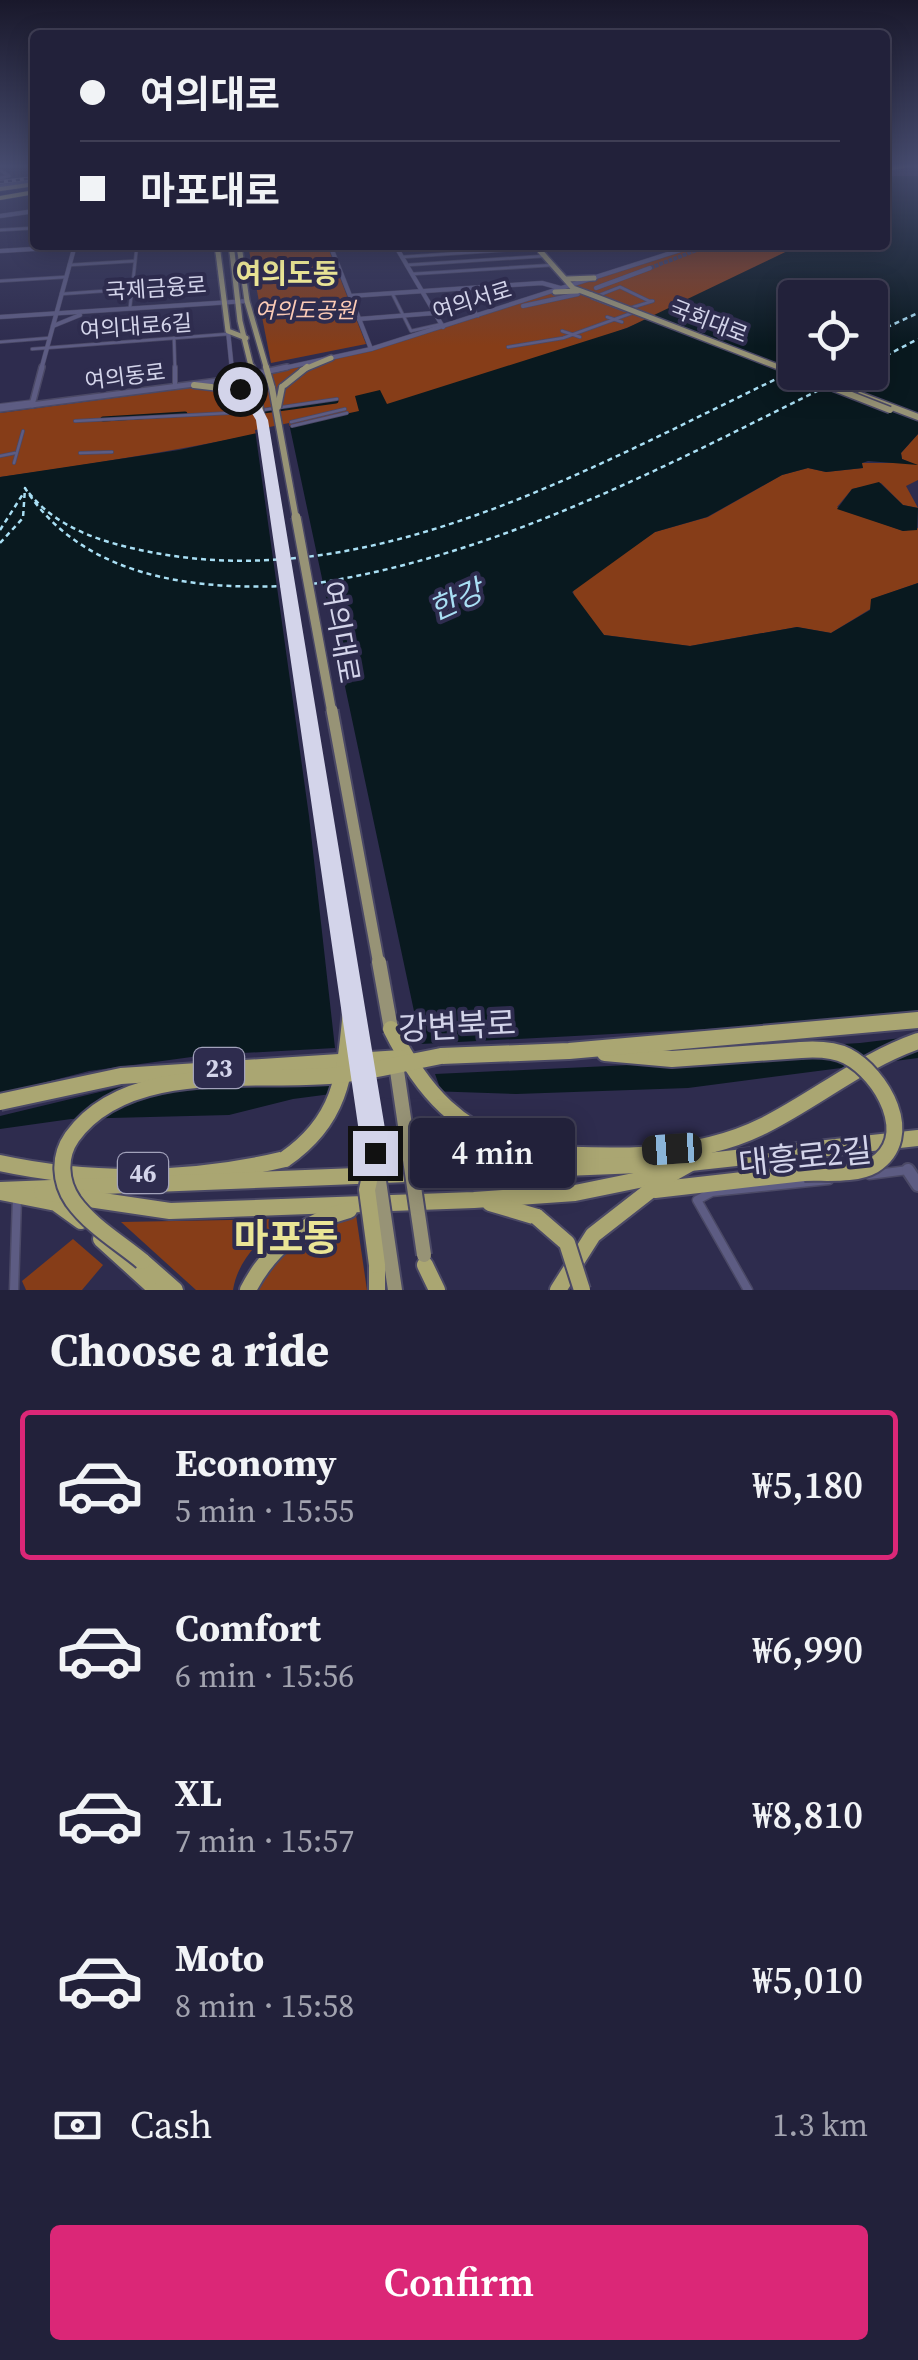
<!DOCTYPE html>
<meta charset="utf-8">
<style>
:root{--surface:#22213a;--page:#2a2942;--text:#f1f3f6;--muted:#a2a3af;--line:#3f3e54;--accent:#db2777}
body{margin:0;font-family:"Source Serif 4","Noto Sans KR",serif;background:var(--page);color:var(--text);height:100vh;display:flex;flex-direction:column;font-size:38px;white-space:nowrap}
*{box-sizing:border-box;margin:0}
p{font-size:32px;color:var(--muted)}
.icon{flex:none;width:55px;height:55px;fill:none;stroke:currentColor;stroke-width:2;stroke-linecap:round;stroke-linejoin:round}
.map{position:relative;height:1290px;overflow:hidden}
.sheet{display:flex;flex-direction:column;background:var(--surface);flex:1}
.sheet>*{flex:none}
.hud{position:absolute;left:30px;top:30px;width:860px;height:220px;border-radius:10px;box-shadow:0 5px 25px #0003,0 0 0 2px var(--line);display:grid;align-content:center;height:220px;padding:0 50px;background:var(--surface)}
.buttons{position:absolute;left:778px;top:280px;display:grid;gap:20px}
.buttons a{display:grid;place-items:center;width:110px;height:110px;border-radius:10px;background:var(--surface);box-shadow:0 5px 25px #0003,0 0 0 2px var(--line);font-size:50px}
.end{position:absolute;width:45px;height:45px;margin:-22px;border:12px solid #d3d4ea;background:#111;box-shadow:0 0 0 5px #111}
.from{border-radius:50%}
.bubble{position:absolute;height:70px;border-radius:10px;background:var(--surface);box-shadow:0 5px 25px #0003,0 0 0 2px var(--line);font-size:32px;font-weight:600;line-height:70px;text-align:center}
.car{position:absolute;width:30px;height:60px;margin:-30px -15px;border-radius:12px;box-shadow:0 0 8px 2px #0007;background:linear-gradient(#222 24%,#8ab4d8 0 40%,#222 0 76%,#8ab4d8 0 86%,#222 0)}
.hud b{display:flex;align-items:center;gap:35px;height:95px;font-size:38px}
.hud b+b{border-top:2px solid var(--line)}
.hud i{width:25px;height:25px;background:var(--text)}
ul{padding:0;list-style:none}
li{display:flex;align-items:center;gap:30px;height:150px;margin:0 20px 15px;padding:0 30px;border:5px solid transparent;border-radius:10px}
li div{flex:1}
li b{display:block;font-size:38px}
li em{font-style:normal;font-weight:600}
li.current{border-color:var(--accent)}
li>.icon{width:90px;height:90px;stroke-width:1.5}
h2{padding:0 50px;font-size:45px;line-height:120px}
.pay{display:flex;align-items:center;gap:25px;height:110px;padding:0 50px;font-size:38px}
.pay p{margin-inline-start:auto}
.cta{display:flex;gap:20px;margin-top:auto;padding:20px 50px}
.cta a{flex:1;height:115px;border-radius:10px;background:var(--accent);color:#fff;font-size:40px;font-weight:600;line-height:115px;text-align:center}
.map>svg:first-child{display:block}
</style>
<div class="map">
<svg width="918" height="1290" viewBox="0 0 918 1290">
<rect width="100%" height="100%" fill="#2e2c4e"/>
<g fill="#863d18">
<path d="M248 245H327L366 344 271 363Z"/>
<path d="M698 245H800C744 273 688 304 629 327 428 407 213 447 0 477V413L204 386 379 348Z"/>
<path d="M918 434V480L906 486 918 508 903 505 881 483 852 489 837 507 903 531 918 528V583L872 599V608L831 633 797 627 690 646 604 635 574 597 573 590 580 584 655 532 708 517 782 475 808 468 826 472 863 468 861 463H911L902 459 901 453Z"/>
<path d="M356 1215 367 1290H255C279 1250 310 1225 356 1215Z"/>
<path d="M283 1219C261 1239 238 1259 233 1290H196L121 1222Z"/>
<path d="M73 1239 103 1265 82 1290H26L22 1281Z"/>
</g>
<g fill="#09191f" fill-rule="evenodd">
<path d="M885 176H918V434L901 453 902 459 918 465 868 461 862 463 863 468 826 472 808 468 782 475 707 517 655 532 572 592 604 635 690 646 797 627 831 633 870 610 871 599 918 583V1058L688 1088 516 1094 369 1089 293 1099 229 1115 71 1119 0 1129V477L179 450 359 411 355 396 380 390 387 404 627 328 800 245H885ZM795 298H870V372H795Z"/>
<path d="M879 482 903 505 918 508 917 530 903 531 837 509 852 489Z"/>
</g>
<path fill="#2e2c4e" d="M289 423 421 1044 860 1021 918 1012V1036L860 1043 671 1054 673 1063 435 1074 439 1085 425 1099 346 1097 344 1080 137 1083 0 1116V1094L89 1071 206 1055 335 1048 309 816 255 430Z"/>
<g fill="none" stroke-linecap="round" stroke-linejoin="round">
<g stroke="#09191f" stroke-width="5">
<path d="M256 412 336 401"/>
<path d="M103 419 185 414"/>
</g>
<g stroke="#a9dff4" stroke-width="2.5" stroke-dasharray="5 4" stroke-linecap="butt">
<path d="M870 335 918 313"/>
<path d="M870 364 918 339"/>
<path d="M832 383 854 372"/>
<path d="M29 493C59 530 105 543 150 552 375 596 594 465 791 372"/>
<path d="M0 530 23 494"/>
<path d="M0 543 23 518 25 488C80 575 188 590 284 586"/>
<path d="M312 584C496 556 660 469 825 387"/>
</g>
<path stroke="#474565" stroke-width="2.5" stroke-dasharray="1 1" stroke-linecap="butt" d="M78 249H137"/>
<path stroke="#474565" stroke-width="4" stroke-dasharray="4 1" stroke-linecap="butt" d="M650 268 710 245"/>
<defs>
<g id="pedestrian">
<path d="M620 287 649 301H653L624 310 592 298Z"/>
<path d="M607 317 622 322"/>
<path d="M562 331 580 337"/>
<path d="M508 347 563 338 632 313"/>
<path d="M75 421 249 412 337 399"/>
<path d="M291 422 345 409"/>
<path d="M292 426 347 413"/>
<path d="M80 453 112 452"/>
<path d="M0 456 15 453"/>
<path d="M14 463 23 431"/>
</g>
<g id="minor-far2">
<path d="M0 170 9 176 0 178"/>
<path d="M0 186 35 181"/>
<path d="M0 230 35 228"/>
<path d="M397 248 452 245"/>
<path d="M402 257 537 248"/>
<path d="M69 265 135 261"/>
<path d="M407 265 545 256"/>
<path d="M412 274 553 265"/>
<path d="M0 281 66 277"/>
<path d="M458 289 478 316"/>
<path d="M392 293 411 331 442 324"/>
<path d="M61 294 132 289"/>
<path d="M130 307 137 245"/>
<path d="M174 338 175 370"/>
<path d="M0 342 49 338"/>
<path d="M32 349 228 334"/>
</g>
<g id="minor-far1">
<path d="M175 367V387"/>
<path d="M0 406 33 402"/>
</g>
<g id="minor">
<path d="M869 1175 908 1170"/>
<path d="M14 1290 17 1198"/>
<path d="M748 1290 697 1200 712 1192 829 1180"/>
</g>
<g id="tertiary-far2">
<path d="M330 245 371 349"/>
<path d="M395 245 443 327"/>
<path d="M350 296 542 283 560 288"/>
<path d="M0 317 247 301"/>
<path d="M359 319 435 313"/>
<path d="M53 326 80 315"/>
<path d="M41 370 75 245"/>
</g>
<path id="tertiary-far1" d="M32 405 42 367"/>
<path id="tertiary" d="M908 1170 918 1185"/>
<g id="secondary-far1">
<path d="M0 216 35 211"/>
<path d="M0 251 100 245"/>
<path d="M596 288 650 268"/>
<path d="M523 306 578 294"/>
<path d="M228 331 232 370"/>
<path d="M275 370 371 349 696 245"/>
</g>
<g id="secondary">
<path d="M232 367 233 379"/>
<path d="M0 409 233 379 287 367"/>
</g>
<g id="primary-far3">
<path d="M0 189 35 184"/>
<path d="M217 245 218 255"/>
<path d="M231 245 232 255"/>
<path d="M239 245 240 255"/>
<path d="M534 245 543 255"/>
</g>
<g id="primary-far2">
<path d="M218 252 228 331 246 338"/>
<path d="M232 252 240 321 252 370"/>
<path d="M240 252 247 301 267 370"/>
<path d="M541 252 573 288 592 295"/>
<path d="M567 279 594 278"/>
<path d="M555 292 577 291"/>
<path d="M302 370 331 358"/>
</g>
<g id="primary-far1">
<path d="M252 367 257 389"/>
<path d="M266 367 272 388"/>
<path d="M194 385 245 391"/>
<path d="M282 387 307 367"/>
<path d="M860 395 918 417"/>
</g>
<path id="primary" d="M391 1263 395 1290"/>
<g id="trunk-far1">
<path d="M885 169 909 165"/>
<path d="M0 198 35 192"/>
</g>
<g id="trunk">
<path d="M605 1053 672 1059 801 1050"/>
<path d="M441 1056 569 1051 918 1020"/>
<path d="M529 1152C605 1158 693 1161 763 1126 817 1099 861 1061 918 1041"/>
<path d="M0 1163C92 1183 194 1181 285 1159"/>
<path d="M0 1190 690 1163 918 1138"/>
<path d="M655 1190 804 1173"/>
<path d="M1 1192 56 1203 81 1221"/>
<path d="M42 1192 170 1211 474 1200 575 1193 673 1173 689 1164"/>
<path d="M490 1203 537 1217"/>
<path d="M101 1239 157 1290"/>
<path d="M142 1261 175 1290"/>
<path d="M377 1265V1290"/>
<path d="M425 1265 437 1290"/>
<path d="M248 1290C270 1247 303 1222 349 1210"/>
<path d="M558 1290 593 1235 670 1175"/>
</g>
</defs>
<use href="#pedestrian" stroke="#4b4966" stroke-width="4"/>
<use href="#minor-far2" stroke="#4b4966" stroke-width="4"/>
<use href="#minor-far1" stroke="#4b4966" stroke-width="6"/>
<use href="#minor" stroke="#4b4966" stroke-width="11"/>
<use href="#tertiary-far2" stroke="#4b4966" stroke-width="5"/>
<use href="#tertiary-far1" stroke="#4b4966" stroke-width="8"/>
<use href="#tertiary" stroke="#4b4966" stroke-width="16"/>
<use href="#secondary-far1" stroke="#4b4966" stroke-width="5"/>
<use href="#secondary" stroke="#4b4966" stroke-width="8"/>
<use href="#primary-far3" stroke="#4b4966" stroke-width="5"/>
<use href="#primary-far2" stroke="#4b4966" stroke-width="8"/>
<use href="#primary-far1" stroke="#4b4966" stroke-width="9"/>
<use href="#primary" stroke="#4b4966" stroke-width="18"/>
<use href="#trunk-far1" stroke="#4b4966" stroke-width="5"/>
<use href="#trunk" stroke="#4b4966" stroke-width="20"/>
<use href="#pedestrian" stroke="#5d5c83" stroke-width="2.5"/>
<use href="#minor-far2" stroke="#5d5c83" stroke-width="2.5"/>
<use href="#minor-far1" stroke="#5d5c83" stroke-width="4"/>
<use href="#minor" stroke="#5d5c83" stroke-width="8"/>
<use href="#tertiary-far2" stroke="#5d5c83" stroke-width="4"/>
<use href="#tertiary-far1" stroke="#5d5c83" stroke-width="5"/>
<use href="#tertiary" stroke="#5d5c83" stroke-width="12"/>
<use href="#secondary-far1" stroke="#5d5c83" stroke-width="4"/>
<use href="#secondary" stroke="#5d5c83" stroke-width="5"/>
<use href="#primary-far3" stroke="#979376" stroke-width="4"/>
<use href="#primary-far2" stroke="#979376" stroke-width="5"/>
<use href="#primary-far1" stroke="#979376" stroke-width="6"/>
<use href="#primary" stroke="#979376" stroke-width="14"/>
<use href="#trunk-far1" stroke="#aaa672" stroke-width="4"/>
<use href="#trunk" stroke="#aaa672" stroke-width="16"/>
<defs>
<path id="rail" d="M0 182 35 178"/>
</defs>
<use href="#rail" stroke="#7d7c99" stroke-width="4"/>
<use href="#rail" stroke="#2e2c4e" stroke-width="2.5" stroke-dasharray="4" stroke-linecap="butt"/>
<defs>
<path id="primary-bridge-far4" d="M592 295 786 370"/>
<g id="primary-bridge-far3">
<path d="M780 367 890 410"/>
<path d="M272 388 296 519"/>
<path d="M257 389 277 519"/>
<path d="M245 391 259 414"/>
<path d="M278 407 282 387"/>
</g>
<g id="primary-bridge-far2">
<path d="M277 517 308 713"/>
<path d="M296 517 332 713"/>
</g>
<g id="primary-bridge-far1">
<path d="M307 710 347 965"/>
<path d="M332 710 379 965"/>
</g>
<g id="primary-bridge">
<path d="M346 962 353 1004"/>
<path d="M379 962 391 1029"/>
<path d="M356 1024 391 1263"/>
<path d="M396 1064 424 1255"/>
</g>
<g id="trunk-bridge">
<path d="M391 1029C423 1093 459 1132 529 1152"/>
<path d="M801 1050C816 1049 833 1049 847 1056 882 1074 918 1137 874 1165 855 1176 825 1172 804 1173"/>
<path d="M0 1102 121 1076 401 1058"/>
<path d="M375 1153 367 1190 377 1265"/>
<path d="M285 1159C346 1117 345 1067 352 1000"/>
<path d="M537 1217 567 1243 582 1290"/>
<path d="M142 1261C119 1242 91 1226 73 1201 60 1182 58 1157 72 1137 126 1062 248 1082 329 1076 367 1073 404 1063 441 1056"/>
</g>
</defs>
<use href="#primary-bridge-far4" stroke="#4b4966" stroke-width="8" stroke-linecap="butt"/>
<use href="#primary-bridge-far3" stroke="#4b4966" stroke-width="9" stroke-linecap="butt"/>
<use href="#primary-bridge-far2" stroke="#4b4966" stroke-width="12" stroke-linecap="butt"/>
<use href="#primary-bridge-far1" stroke="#4b4966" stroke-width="15" stroke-linecap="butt"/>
<use href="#primary-bridge" stroke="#4b4966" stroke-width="18" stroke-linecap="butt"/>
<use href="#trunk-bridge" stroke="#4b4966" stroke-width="20" stroke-linecap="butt"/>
<use href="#primary-bridge-far4" stroke="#979376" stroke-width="5"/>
<use href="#primary-bridge-far3" stroke="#979376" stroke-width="6"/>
<use href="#primary-bridge-far2" stroke="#979376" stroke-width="9"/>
<use href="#primary-bridge-far1" stroke="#979376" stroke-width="11"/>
<use href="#primary-bridge" stroke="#979376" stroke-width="14"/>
<use href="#trunk-bridge" stroke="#aaa672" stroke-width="16"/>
</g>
<linearGradient id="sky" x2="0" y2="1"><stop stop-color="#19182b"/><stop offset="0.48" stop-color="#464b6e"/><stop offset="1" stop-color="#464b6e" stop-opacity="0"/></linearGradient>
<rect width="918" height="346" fill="url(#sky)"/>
<path fill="#d3d4ea" d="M236 387 254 393 268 420 389 1153 385 1162 375 1166 366 1162 362 1153 256 420Z"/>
<g text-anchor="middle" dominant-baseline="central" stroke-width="8" stroke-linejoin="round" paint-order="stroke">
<g font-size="22" fill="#d3d4ea" stroke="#2e2c4e">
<text transform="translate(156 288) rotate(-4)">국제금융로</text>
<text transform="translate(472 300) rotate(-17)">여의서로</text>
<text transform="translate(709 321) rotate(21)">국회대로</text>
<text transform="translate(136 326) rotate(-4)">여의대로6길</text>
<text transform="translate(125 376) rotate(-7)">여의동로</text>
</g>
<g font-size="22" font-style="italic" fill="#fccbb6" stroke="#2e2c4e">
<text x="305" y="310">여의도공원</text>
</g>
<g fill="#2e2c4e" stroke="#a2a2bb" stroke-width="2.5">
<rect x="194" y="1048" width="50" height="40" rx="8"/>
<rect x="118" y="1153" width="50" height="40" rx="8"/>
</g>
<g font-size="25" font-weight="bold" fill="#d3d4ea">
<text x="219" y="1068">23</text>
<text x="143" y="1173">46</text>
</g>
<g font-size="28" font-weight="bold" fill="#eae596" stroke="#2e2c4e">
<text x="287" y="273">여의도동</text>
</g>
<g font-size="28" fill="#d3d4ea" stroke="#2e2c4e">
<text transform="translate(341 632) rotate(80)">여의대로</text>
</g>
<g font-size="30" font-style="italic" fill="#a9dff4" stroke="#2e2c4e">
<text transform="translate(456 600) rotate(-24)">한강</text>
</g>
<g font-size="32" fill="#d3d4ea" stroke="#2e2c4e">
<text transform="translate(457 1026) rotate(-3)">강변북로</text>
<text transform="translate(805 1157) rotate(-6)">대흥로2길</text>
</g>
<g font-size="38" font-weight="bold" fill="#eae596" stroke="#2e2c4e">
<text x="286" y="1238">마포동</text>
</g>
</g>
</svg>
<div class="buttons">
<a><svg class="icon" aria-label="locate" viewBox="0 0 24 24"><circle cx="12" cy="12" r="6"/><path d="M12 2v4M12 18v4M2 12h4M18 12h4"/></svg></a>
</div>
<i class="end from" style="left:240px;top:389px"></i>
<i class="end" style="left:375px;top:1153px"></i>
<div class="bubble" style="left:410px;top:1118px;width:165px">4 min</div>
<i class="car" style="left:672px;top:1149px;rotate:266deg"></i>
<div class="hud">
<b><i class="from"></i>여의대로</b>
<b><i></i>마포대로</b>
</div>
</div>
<section class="sheet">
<h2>Choose a ride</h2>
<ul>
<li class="current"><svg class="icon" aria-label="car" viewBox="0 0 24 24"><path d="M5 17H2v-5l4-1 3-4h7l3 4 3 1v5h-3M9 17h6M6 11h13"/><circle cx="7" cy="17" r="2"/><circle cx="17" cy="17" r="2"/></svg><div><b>Economy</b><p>5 min · 15:55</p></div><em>₩5,180</em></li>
<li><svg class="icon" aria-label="car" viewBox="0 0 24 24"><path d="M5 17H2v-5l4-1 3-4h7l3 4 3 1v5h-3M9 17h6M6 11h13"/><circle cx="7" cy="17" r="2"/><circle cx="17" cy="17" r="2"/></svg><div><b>Comfort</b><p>6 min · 15:56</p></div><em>₩6,990</em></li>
<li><svg class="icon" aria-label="car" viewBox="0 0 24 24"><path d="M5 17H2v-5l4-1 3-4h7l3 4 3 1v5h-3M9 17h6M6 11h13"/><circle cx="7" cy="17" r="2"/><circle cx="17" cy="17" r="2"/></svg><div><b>XL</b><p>7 min · 15:57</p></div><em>₩8,810</em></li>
<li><svg class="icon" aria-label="car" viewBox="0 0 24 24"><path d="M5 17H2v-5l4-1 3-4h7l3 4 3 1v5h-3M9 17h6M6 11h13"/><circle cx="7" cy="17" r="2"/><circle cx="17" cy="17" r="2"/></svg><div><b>Moto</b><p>8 min · 15:58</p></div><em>₩5,010</em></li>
</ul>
<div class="pay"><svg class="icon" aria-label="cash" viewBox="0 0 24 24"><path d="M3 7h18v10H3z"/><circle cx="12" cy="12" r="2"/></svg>Cash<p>1.3 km</p></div>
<div class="cta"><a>Confirm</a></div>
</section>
